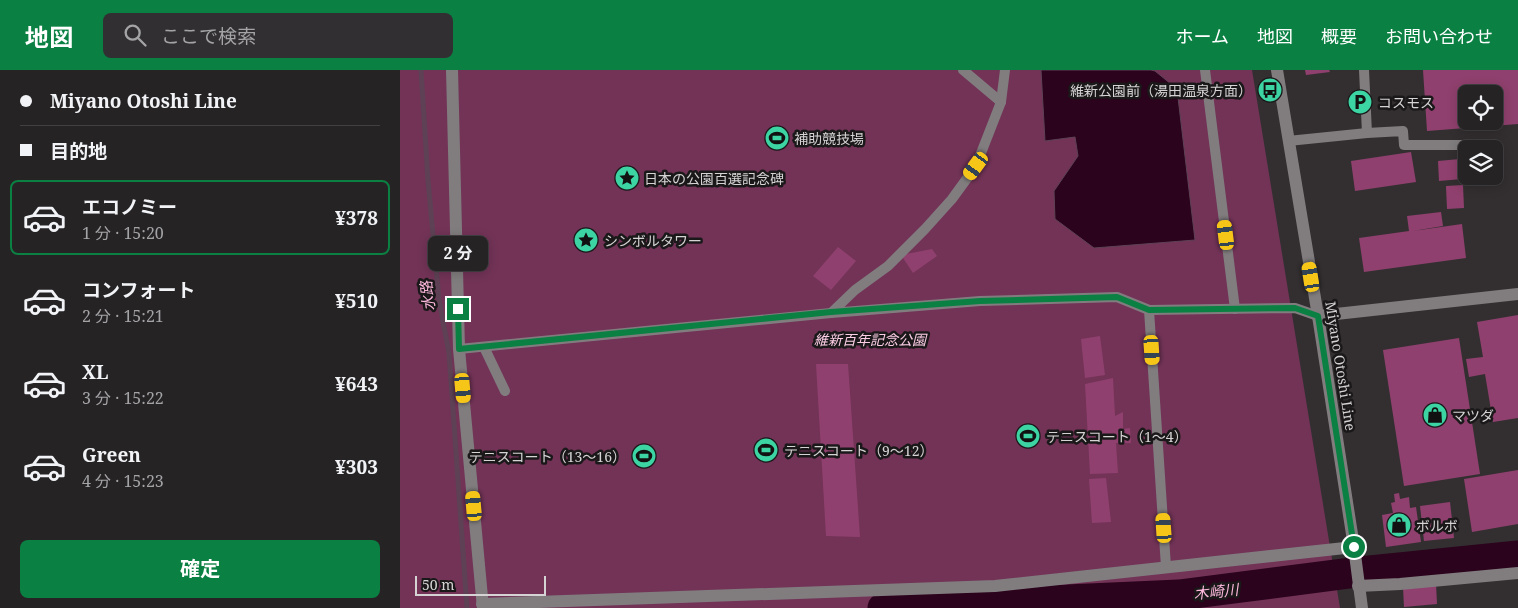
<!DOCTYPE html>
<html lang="ja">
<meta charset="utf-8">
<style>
:root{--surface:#262325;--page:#322f32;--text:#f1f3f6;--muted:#a4a4a7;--line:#424042;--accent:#0b8043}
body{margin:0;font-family:"Noto Serif","Noto Sans JP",serif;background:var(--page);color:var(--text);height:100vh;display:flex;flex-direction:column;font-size:19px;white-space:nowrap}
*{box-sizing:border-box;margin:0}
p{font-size:16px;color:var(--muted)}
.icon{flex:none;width:28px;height:28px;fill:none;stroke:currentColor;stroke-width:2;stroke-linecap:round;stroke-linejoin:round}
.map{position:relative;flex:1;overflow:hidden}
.drawer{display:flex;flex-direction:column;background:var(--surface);width:400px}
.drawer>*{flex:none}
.hud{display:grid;align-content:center;height:110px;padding:0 20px;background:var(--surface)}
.buttons{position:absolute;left:1058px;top:15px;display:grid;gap:10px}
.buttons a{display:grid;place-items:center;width:45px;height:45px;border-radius:8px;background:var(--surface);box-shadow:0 2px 12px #0003,0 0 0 1px var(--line);font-size:25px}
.scale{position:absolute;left:15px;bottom:12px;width:131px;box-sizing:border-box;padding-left:5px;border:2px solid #d6d3d5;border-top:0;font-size:14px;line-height:18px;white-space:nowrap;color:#d6d3d5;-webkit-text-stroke:4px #1a1819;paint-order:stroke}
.end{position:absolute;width:22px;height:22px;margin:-11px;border:6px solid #0b8043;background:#fff;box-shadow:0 0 0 2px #fff}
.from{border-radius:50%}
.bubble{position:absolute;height:35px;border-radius:8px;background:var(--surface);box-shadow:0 2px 12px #0003,0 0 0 1px var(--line);font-size:16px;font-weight:700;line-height:35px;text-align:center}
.car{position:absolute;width:15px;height:30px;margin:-15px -8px;border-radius:6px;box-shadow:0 0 4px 1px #0007;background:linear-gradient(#f5c518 24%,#345 0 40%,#f5c518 0 76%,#345 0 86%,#f5c518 0)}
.hud b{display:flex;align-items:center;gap:18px;height:48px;font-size:19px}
.hud b+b{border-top:1px solid var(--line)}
.hud i{width:12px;height:12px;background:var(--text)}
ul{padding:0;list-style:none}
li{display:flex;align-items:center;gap:15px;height:75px;margin:0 10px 8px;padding:0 10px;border:2px solid transparent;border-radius:8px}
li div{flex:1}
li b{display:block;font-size:19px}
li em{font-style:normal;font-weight:700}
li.active{border-color:var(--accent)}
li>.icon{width:45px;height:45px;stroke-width:1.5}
.action{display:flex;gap:10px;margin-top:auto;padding:10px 20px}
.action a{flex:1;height:58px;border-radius:8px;background:var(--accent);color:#fff;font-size:20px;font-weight:700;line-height:58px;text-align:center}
header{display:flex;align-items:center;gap:30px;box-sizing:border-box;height:70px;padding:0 25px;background:var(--accent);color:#fff}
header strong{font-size:24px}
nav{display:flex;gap:28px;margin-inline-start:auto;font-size:18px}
.search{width:350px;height:45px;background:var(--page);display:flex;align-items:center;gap:12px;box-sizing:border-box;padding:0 18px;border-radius:8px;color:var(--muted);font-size:19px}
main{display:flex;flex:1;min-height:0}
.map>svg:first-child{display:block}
</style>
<header>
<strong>地図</strong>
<div class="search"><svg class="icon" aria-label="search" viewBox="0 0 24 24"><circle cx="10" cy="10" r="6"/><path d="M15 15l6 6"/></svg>ここで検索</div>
<nav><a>ホーム</a><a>地図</a><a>概要</a><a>お問い合わせ</a></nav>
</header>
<main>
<section class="drawer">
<div class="hud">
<b><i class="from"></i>Miyano Otoshi Line</b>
<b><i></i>目的地</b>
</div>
<ul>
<li class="active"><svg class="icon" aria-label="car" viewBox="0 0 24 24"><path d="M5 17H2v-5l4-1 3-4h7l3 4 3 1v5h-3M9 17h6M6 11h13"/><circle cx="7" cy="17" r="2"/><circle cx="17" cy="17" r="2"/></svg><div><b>エコノミー</b><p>1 分 · 15:20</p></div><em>¥378</em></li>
<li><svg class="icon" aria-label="car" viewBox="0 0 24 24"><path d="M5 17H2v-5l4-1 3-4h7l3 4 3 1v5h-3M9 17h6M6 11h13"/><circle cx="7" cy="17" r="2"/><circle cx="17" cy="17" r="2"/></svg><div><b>コンフォート</b><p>2 分 · 15:21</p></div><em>¥510</em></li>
<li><svg class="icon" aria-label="car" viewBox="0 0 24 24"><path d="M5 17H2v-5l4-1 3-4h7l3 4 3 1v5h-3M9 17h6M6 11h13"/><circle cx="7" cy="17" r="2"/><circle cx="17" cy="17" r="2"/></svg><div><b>XL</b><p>3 分 · 15:22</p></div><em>¥643</em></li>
<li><svg class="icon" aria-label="car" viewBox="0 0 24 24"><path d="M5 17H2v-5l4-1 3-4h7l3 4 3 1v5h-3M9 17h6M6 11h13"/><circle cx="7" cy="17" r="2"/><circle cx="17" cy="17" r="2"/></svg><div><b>Green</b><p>4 分 · 15:23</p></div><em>¥303</em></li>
</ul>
<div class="action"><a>確定</a></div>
</section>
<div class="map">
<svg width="1118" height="538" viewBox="0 0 1118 538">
<rect width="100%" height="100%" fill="#332f31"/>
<path fill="#723357" d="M0 0H852L940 538H0Z"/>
<path fill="#2b031c" stroke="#5e4154" d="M641 0H751L755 1 777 19 795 170 694 178 655 149 654 121 678 86 675 67 645 71Z"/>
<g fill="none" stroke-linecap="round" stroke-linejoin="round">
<path stroke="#5e4154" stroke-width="5" d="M21 0 28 110 39 230 49 283 67 538"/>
<path stroke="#2b031c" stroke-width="31" d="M483 538 779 525 950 503 1118 486"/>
</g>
<g fill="#90406e" fill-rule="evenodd">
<path d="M905 0H929L930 2 906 5Z"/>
<path d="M1023 0H1118V54L1027 61ZM1066 24H1094V51H1066Z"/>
<path d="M1011 82 1016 112 955 121 951 91Z"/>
<path d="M1060 89 1062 109 1039 111 1038 91Z"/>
<path d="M1063 115 1064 138 1047 139 1046 116Z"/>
<path d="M1041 142 1043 156 1013 161 1062 154 1066 188 964 202 959 168 1009 161 1007 146Z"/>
<path d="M438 177 456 191 431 220 413 206Z"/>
<path d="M532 179 537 186 513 203 501 185Z"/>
<path d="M1118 245V348L1093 352 1085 304 1069 307 1066 289 1083 287 1077 252Z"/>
<path d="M700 266 705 305 685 308 681 269Z"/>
<path d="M1059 268 1080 404 1004 416 983 280Z"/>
<path d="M416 294H448L460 467 426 466Z"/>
<path d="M713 308 715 346 723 342V359L730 358 731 373H716L718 403 690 404 685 314Z"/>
<path d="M1118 400V454L1072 462 1064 409Z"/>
<path d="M706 408 711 452 692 453 689 409Z"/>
<path d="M999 423 1000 429 1009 427 1010 438 1016 437 1021 472 986 477 982 445 993 443 991 433 995 432 994 424Z"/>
<path d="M1050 432 1054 468 1024 471 1020 436Z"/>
<path d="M1036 514 1037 534 1004 537 1003 517Z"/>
</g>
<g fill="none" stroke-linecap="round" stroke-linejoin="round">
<g stroke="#817d7f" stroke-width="10">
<path d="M563 0 601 32"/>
<path d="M805 0 835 239"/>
<path d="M964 0 967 63"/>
<path d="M888 71 967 63 1003 61 1004 75H1064L1076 78"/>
<path d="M749 240 766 497"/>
<path d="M431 243 455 220 488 196 525 159 552 129 576 96 601 32 605 0"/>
<path d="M84 277 105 321"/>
<path d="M59 279 431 243 580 231 717 227 749 240 895 238 918 246"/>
</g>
<g stroke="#817d7f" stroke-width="12">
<path d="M52 0 59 279 83 538"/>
<path d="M958 516 1000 514 1118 503"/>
<path d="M82 534 595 516 954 477"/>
</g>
<g stroke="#817d7f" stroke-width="12">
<path d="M877 0 918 246 954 477 962 538"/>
<path d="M918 246 1118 224"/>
</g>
</g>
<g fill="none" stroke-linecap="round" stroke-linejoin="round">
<path stroke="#0b8043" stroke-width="6" d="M58 239 59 279 431 242 580 231 717 227 749 240 895 238 918 246 954 477"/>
</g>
<defs>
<symbol id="bus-disc" viewBox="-11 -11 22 22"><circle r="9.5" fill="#3dd4a3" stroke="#1a1819"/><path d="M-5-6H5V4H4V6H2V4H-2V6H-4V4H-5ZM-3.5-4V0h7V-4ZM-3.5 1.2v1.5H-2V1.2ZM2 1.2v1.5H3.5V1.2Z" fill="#111"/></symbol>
<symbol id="parking-disc" viewBox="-11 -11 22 22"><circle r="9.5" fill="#3dd4a3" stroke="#1a1819"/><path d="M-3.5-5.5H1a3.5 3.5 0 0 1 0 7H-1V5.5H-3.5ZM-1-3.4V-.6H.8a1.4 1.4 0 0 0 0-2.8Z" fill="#111"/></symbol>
<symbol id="stadium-disc" viewBox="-11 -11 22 22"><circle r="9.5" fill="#3dd4a3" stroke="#1a1819"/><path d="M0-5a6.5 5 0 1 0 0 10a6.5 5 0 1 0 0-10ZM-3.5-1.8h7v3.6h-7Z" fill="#111"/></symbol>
<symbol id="sight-disc" viewBox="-11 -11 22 22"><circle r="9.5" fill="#3dd4a3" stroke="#1a1819"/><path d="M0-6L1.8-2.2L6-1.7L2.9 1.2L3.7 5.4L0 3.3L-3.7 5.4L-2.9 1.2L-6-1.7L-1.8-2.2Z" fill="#111"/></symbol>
<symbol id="shop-disc" viewBox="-11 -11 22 22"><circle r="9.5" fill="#3dd4a3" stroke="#1a1819"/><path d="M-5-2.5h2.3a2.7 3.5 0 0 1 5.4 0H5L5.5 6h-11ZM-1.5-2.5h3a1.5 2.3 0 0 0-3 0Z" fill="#111"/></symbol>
</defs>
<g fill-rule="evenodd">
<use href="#bus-disc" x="856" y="6" width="28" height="28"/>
<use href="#parking-disc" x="946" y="18" width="28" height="28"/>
<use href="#stadium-disc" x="363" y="54" width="28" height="28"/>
<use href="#sight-disc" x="213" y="94" width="28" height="28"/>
<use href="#sight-disc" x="172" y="156" width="28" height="28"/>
<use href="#shop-disc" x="1021" y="331" width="28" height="28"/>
<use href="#stadium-disc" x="614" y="352" width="28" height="28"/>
<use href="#stadium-disc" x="352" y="366" width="28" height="28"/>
<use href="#stadium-disc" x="230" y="372" width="28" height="28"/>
<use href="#shop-disc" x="985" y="441" width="28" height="28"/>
</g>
<g text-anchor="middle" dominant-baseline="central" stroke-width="5" stroke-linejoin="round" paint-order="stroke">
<g font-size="14" fill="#d6d3d5" stroke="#1a1819" text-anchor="start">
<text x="852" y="20" text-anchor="end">維新公園前（湯田温泉方面）</text>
<text x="978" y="32">コスモス</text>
<text x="394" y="68">補助競技場</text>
<text x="244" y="108">日本の公園百選記念碑</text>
<text x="204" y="170">シンボルタワー</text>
<text x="1052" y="345">マツダ</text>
<text x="646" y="366">テニスコート（1～4）</text>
<text x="384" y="380">テニスコート（9～12）</text>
<text x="226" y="386" text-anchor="end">テニスコート（13～16）</text>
<text x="1016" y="455">ボルボ</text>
</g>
<g font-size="14" font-style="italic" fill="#fccde5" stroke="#1a1819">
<text x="470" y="269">維新百年記念公園</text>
</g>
<g font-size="14" fill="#d6d3d5" stroke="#1a1819">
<text transform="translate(941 296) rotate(81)">Miyano Otoshi Line</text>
</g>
<g font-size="15" font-style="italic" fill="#fdb8dc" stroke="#1a1819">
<text transform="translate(27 226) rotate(-97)">水路</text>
<text transform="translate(816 521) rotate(-6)">木崎川</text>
</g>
</g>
</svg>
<div class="buttons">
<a><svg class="icon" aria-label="locate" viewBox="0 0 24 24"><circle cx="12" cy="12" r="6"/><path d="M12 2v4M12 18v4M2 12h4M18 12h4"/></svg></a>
<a><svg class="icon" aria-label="layers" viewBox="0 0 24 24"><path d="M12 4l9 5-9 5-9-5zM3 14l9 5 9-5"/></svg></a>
</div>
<div class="scale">50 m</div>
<i class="end from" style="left:954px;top:477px"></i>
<i class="end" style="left:58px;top:239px"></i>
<div class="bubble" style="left:28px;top:166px;width:60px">2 分</div>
<i class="car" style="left:576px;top:96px;rotate:216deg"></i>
<i class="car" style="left:826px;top:165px;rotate:353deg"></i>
<i class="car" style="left:911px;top:207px;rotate:351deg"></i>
<i class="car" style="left:752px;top:280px;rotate:176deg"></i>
<i class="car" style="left:63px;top:318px;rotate:175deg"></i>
<i class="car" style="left:74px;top:436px;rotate:355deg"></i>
<i class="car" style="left:764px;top:458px;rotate:356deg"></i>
</div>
</main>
